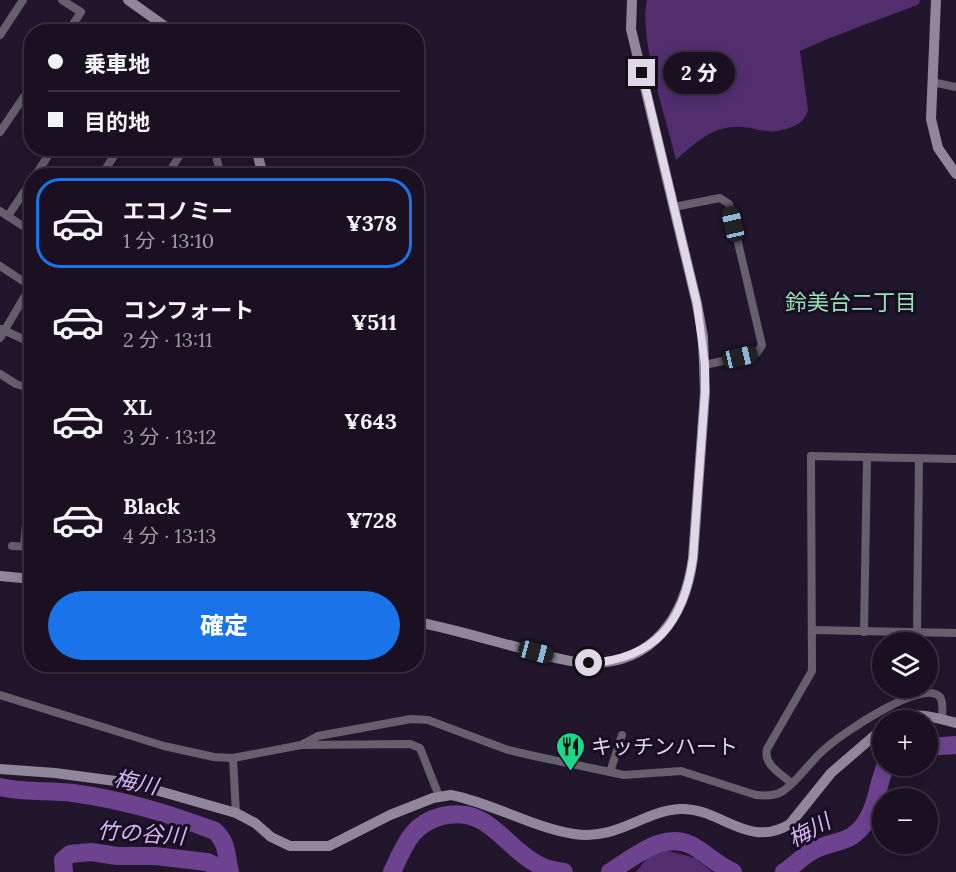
<!DOCTYPE html>
<html lang="ja">
<meta charset="utf-8">
<style>
:root{--surface:#1a1021;--page:#23192a;--text:#f1f3f6;--muted:#9f9da5;--line:#38303f;--accent:#1a73e8}
body{margin:0;font-family:Lora,"Noto Sans JP",serif;background:var(--page);color:var(--text);height:100vh;display:flex;flex-direction:column;font-size:22px;white-space:nowrap}
*{box-sizing:border-box;margin:0}
p{font-size:20px;color:var(--muted)}
.icon{flex:none;width:33px;height:33px;fill:none;stroke:currentColor;stroke-width:2;stroke-linecap:round;stroke-linejoin:round}
.map{position:relative;flex:1;overflow:hidden}
.details{position:absolute;left:24px;top:168px;width:400px;height:504px;display:flex;flex-direction:column;background:var(--surface);border-radius:24px;box-shadow:0 3px 15px #0003,0 0 0 2px var(--line)}
.details>*{flex:none}
.banner{position:absolute;left:24px;top:24px;width:400px;height:132px;border-radius:24px;box-shadow:0 3px 15px #0003,0 0 0 2px var(--line);display:grid;align-content:center;height:132px;padding:0 24px;background:var(--surface)}
.fabs{position:absolute;left:872px;top:632px;display:grid;gap:12px}
.fabs a{display:grid;place-items:center;width:66px;height:66px;border-radius:50%;background:var(--surface);box-shadow:0 3px 15px #0003,0 0 0 2px var(--line);font-size:30px}
.end{position:absolute;width:27px;height:27px;margin:-14px;border:8px solid #dfd8e7;background:#111;box-shadow:0 0 0 3px #111}
.from{border-radius:50%}
.bubble{position:absolute;height:42px;border-radius:21px;background:var(--surface);box-shadow:0 3px 15px #0003,0 0 0 2px var(--line);font-size:20px;font-weight:800;line-height:42px;text-align:center}
.car{position:absolute;width:18px;height:36px;margin:-18px -9px;border-radius:8px;box-shadow:0 0 4px 2px #0007;background:linear-gradient(#222 24%,#8ab4d8 0 40%,#222 0 76%,#8ab4d8 0 86%,#222 0)}
.banner b{display:flex;align-items:center;gap:21px;height:57px;font-size:22px}
.banner b+b{border-top:2px solid var(--line)}
.banner i{width:15px;height:15px;background:var(--text)}
ul{padding:10px 0 0;list-style:none}
li{display:flex;align-items:center;gap:18px;height:90px;margin:0 12px 9px;padding:0 12px;border:3px solid transparent;border-radius:24px}
li div{flex:1}
li b{display:block;font-size:22px}
li em{font-style:normal;font-weight:800}
li.current{border-color:var(--accent)}
li>.icon{width:54px;height:54px;stroke-width:1.5}
.cta{display:flex;gap:12px;margin-top:auto;padding:12px 24px}
.cta a{flex:1;height:69px;border-radius:36px;background:var(--accent);color:#fff;font-size:24px;font-weight:800;line-height:69px;text-align:center}
.map>svg:first-child{display:block}
</style>
<div class="map">
<svg width="956" height="872" viewBox="0 0 956 872">
<rect width="100%" height="100%" fill="#22162c"/>
<g fill="#522e6f">
<path d="M647 0H920L919 4C879 20 839 33 800 51L808 110C805 120 799 125 789 128 764 137 755 125 733 127 710 128 692 146 676 160 667 120 638 38 647 0Z"/>
<path d="M665 850 695 858 712 872H636L651 853Z"/>
</g>
<g fill="none" stroke-linecap="round" stroke-linejoin="round">
<g stroke="#6d4390" stroke-width="18">
<path d="M927 747 956 745"/>
<path d="M0 787C25 793 48 790 73 793 124 800 167 813 215 831 228 843 226 856 230 872"/>
<path d="M64 872 63 860 70 854 91 852 117 856H155L207 862 228 872"/>
<path d="M392 872C405 845 411 824 442 816 488 805 503 846 537 864 544 868 555 871 564 872"/>
<path d="M610 872C636 856 667 827 698 849 710 857 719 866 733 872"/>
<path d="M784 872C794 866 803 855 814 850 836 839 853 845 868 818 878 801 878 782 886 765"/>
</g>
<g stroke="#66606c" stroke-width="8">
<path d="M62 0 81 12 68 32"/>
<path d="M0 35 23 0"/>
<path d="M932 82 956 87"/>
<path d="M0 132 32 85"/>
<path d="M214 148 221 176"/>
<path d="M35 176 53 148"/>
<path d="M101 176 119 148"/>
<path d="M167 176 184 148"/>
<path d="M674 207 720 198 729 204 762 345 757 353 705 365"/>
<path d="M0 211 32 232"/>
<path d="M8 216 32 180"/>
<path d="M0 266 32 287"/>
<path d="M1 329 32 343"/>
<path d="M0 338 32 284"/>
<path d="M0 374 16 384 32 389"/>
<path d="M12 546 32 547"/>
<path d="M24 547 32 453"/>
<path d="M812 630 956 633"/>
<path d="M864 632 867 457"/>
<path d="M917 632 919 459"/>
<path d="M0 695 164 746 214 757 233 758 301 745 410 744 420 748 439 796"/>
<path d="M301 745 318 736 411 719 428 720 508 750 534 756 624 775 681 771 756 795C765 796 775 796 783 791 799 780 811 760 826 748 840 735 924 677 940 697 944 703 942 712 942 719"/>
<path d="M233 758 236 813"/>
<path d="M610 772 622 735"/>
<path d="M791 783C780 773 763 764 767 749L812 671 811 456 956 459"/>
</g>
<g stroke="#90879a" stroke-width="10">
<path d="M128 0 173 32"/>
<path d="M936 0 931 119 938 148 956 174"/>
<path d="M256 148 263 176"/>
<path d="M0 576 32 579"/>
<path d="M417 622C453 629 489 640 524 649 545 655 566 662 587 663 653 665 685 617 693 558L705 392 703 337 697 304 631 29 632 0"/>
<path d="M895 720C917 711 934 717 956 723"/>
<path d="M0 769 55 773 123 782 145 787 236 813 255 823 271 837 290 846H329L390 815 433 798 451 795C492 803 534 828 574 834 616 841 643 811 680 809 720 807 748 850 790 824L831 773 882 729"/>
</g>
</g>
<g fill="none" stroke-linecap="round" stroke-linejoin="round">
<path stroke="#dfd8e7" stroke-width="8" d="M589 663C656 659 684 622 693 558L705 392V365L697 304 642 73"/>
</g>
<defs>
<symbol id="restaurant-pin" viewBox="-11 -11 22 30"><path d="M0 17L-7.5 6A9.5 9.5 0 1 1 7.5 6Z" fill="#1bd988" stroke="#180d22"/><path d="M-5-6h1v4h1v-4h1v4h1v-4h1v5L-1.5 .5V6h-2V.5L-5-1ZM5-6V6H3V1.5H1.5Q1.5-4 5-6Z" fill="#111"/></symbol>
</defs>
<g fill-rule="evenodd">
<use href="#restaurant-pin" x="554" y="730" width="33" height="45"/>
</g>
<g text-anchor="middle" dominant-baseline="central" stroke-width="6" stroke-linejoin="round" paint-order="stroke">
<g font-size="21" fill="#dfd8e7" stroke="#180d22" text-anchor="start">
<text x="591" y="746">キッチンハート</text>
</g>
<g font-size="22" fill="#95e2b4" stroke="#180d22">
<text x="851" y="302">鈴美台二丁目</text>
</g>
<g font-size="22" font-style="italic" fill="#d6b6f5" stroke="#180d22">
<text transform="translate(136 782) rotate(12)">梅川</text>
<text transform="translate(809 830) rotate(-28)">梅川</text>
<text transform="translate(141 833) rotate(4)">竹の谷川</text>
</g>
</g>
</svg>
<div class="fabs">
<a><svg class="icon" aria-label="layers" viewBox="0 0 24 24"><path d="M12 4l9 5-9 5-9-5zM3 14l9 5 9-5"/></svg></a>
<a>+</a>
<a>−</a>
</div>
<i class="end from" style="left:589px;top:663px"></i>
<i class="end" style="left:642px;top:73px"></i>
<div class="bubble" style="left:663px;top:52px;width:72px">2 分</div>
<i class="car" style="left:733px;top:224px;rotate:347deg"></i>
<i class="car" style="left:740px;top:357px;rotate:77deg"></i>
<i class="car" style="left:536px;top:652px;rotate:105deg"></i>
<div class="banner">
<b><i class="from"></i>乗車地</b>
<b><i></i>目的地</b>
</div>
<section class="details">
<ul>
<li class="current"><svg class="icon" aria-label="car" viewBox="0 0 24 24"><path d="M5 17H2v-5l4-1 3-4h7l3 4 3 1v5h-3M9 17h6M6 11h13"/><circle cx="7" cy="17" r="2"/><circle cx="17" cy="17" r="2"/></svg><div><b>エコノミー</b><p>1 分 · 13:10</p></div><em>¥378</em></li>
<li><svg class="icon" aria-label="car" viewBox="0 0 24 24"><path d="M5 17H2v-5l4-1 3-4h7l3 4 3 1v5h-3M9 17h6M6 11h13"/><circle cx="7" cy="17" r="2"/><circle cx="17" cy="17" r="2"/></svg><div><b>コンフォート</b><p>2 分 · 13:11</p></div><em>¥511</em></li>
<li><svg class="icon" aria-label="car" viewBox="0 0 24 24"><path d="M5 17H2v-5l4-1 3-4h7l3 4 3 1v5h-3M9 17h6M6 11h13"/><circle cx="7" cy="17" r="2"/><circle cx="17" cy="17" r="2"/></svg><div><b>XL</b><p>3 分 · 13:12</p></div><em>¥643</em></li>
<li><svg class="icon" aria-label="car" viewBox="0 0 24 24"><path d="M5 17H2v-5l4-1 3-4h7l3 4 3 1v5h-3M9 17h6M6 11h13"/><circle cx="7" cy="17" r="2"/><circle cx="17" cy="17" r="2"/></svg><div><b>Black</b><p>4 分 · 13:13</p></div><em>¥728</em></li>
</ul>
<div class="cta"><a>確定</a></div>
</section>
</div>
